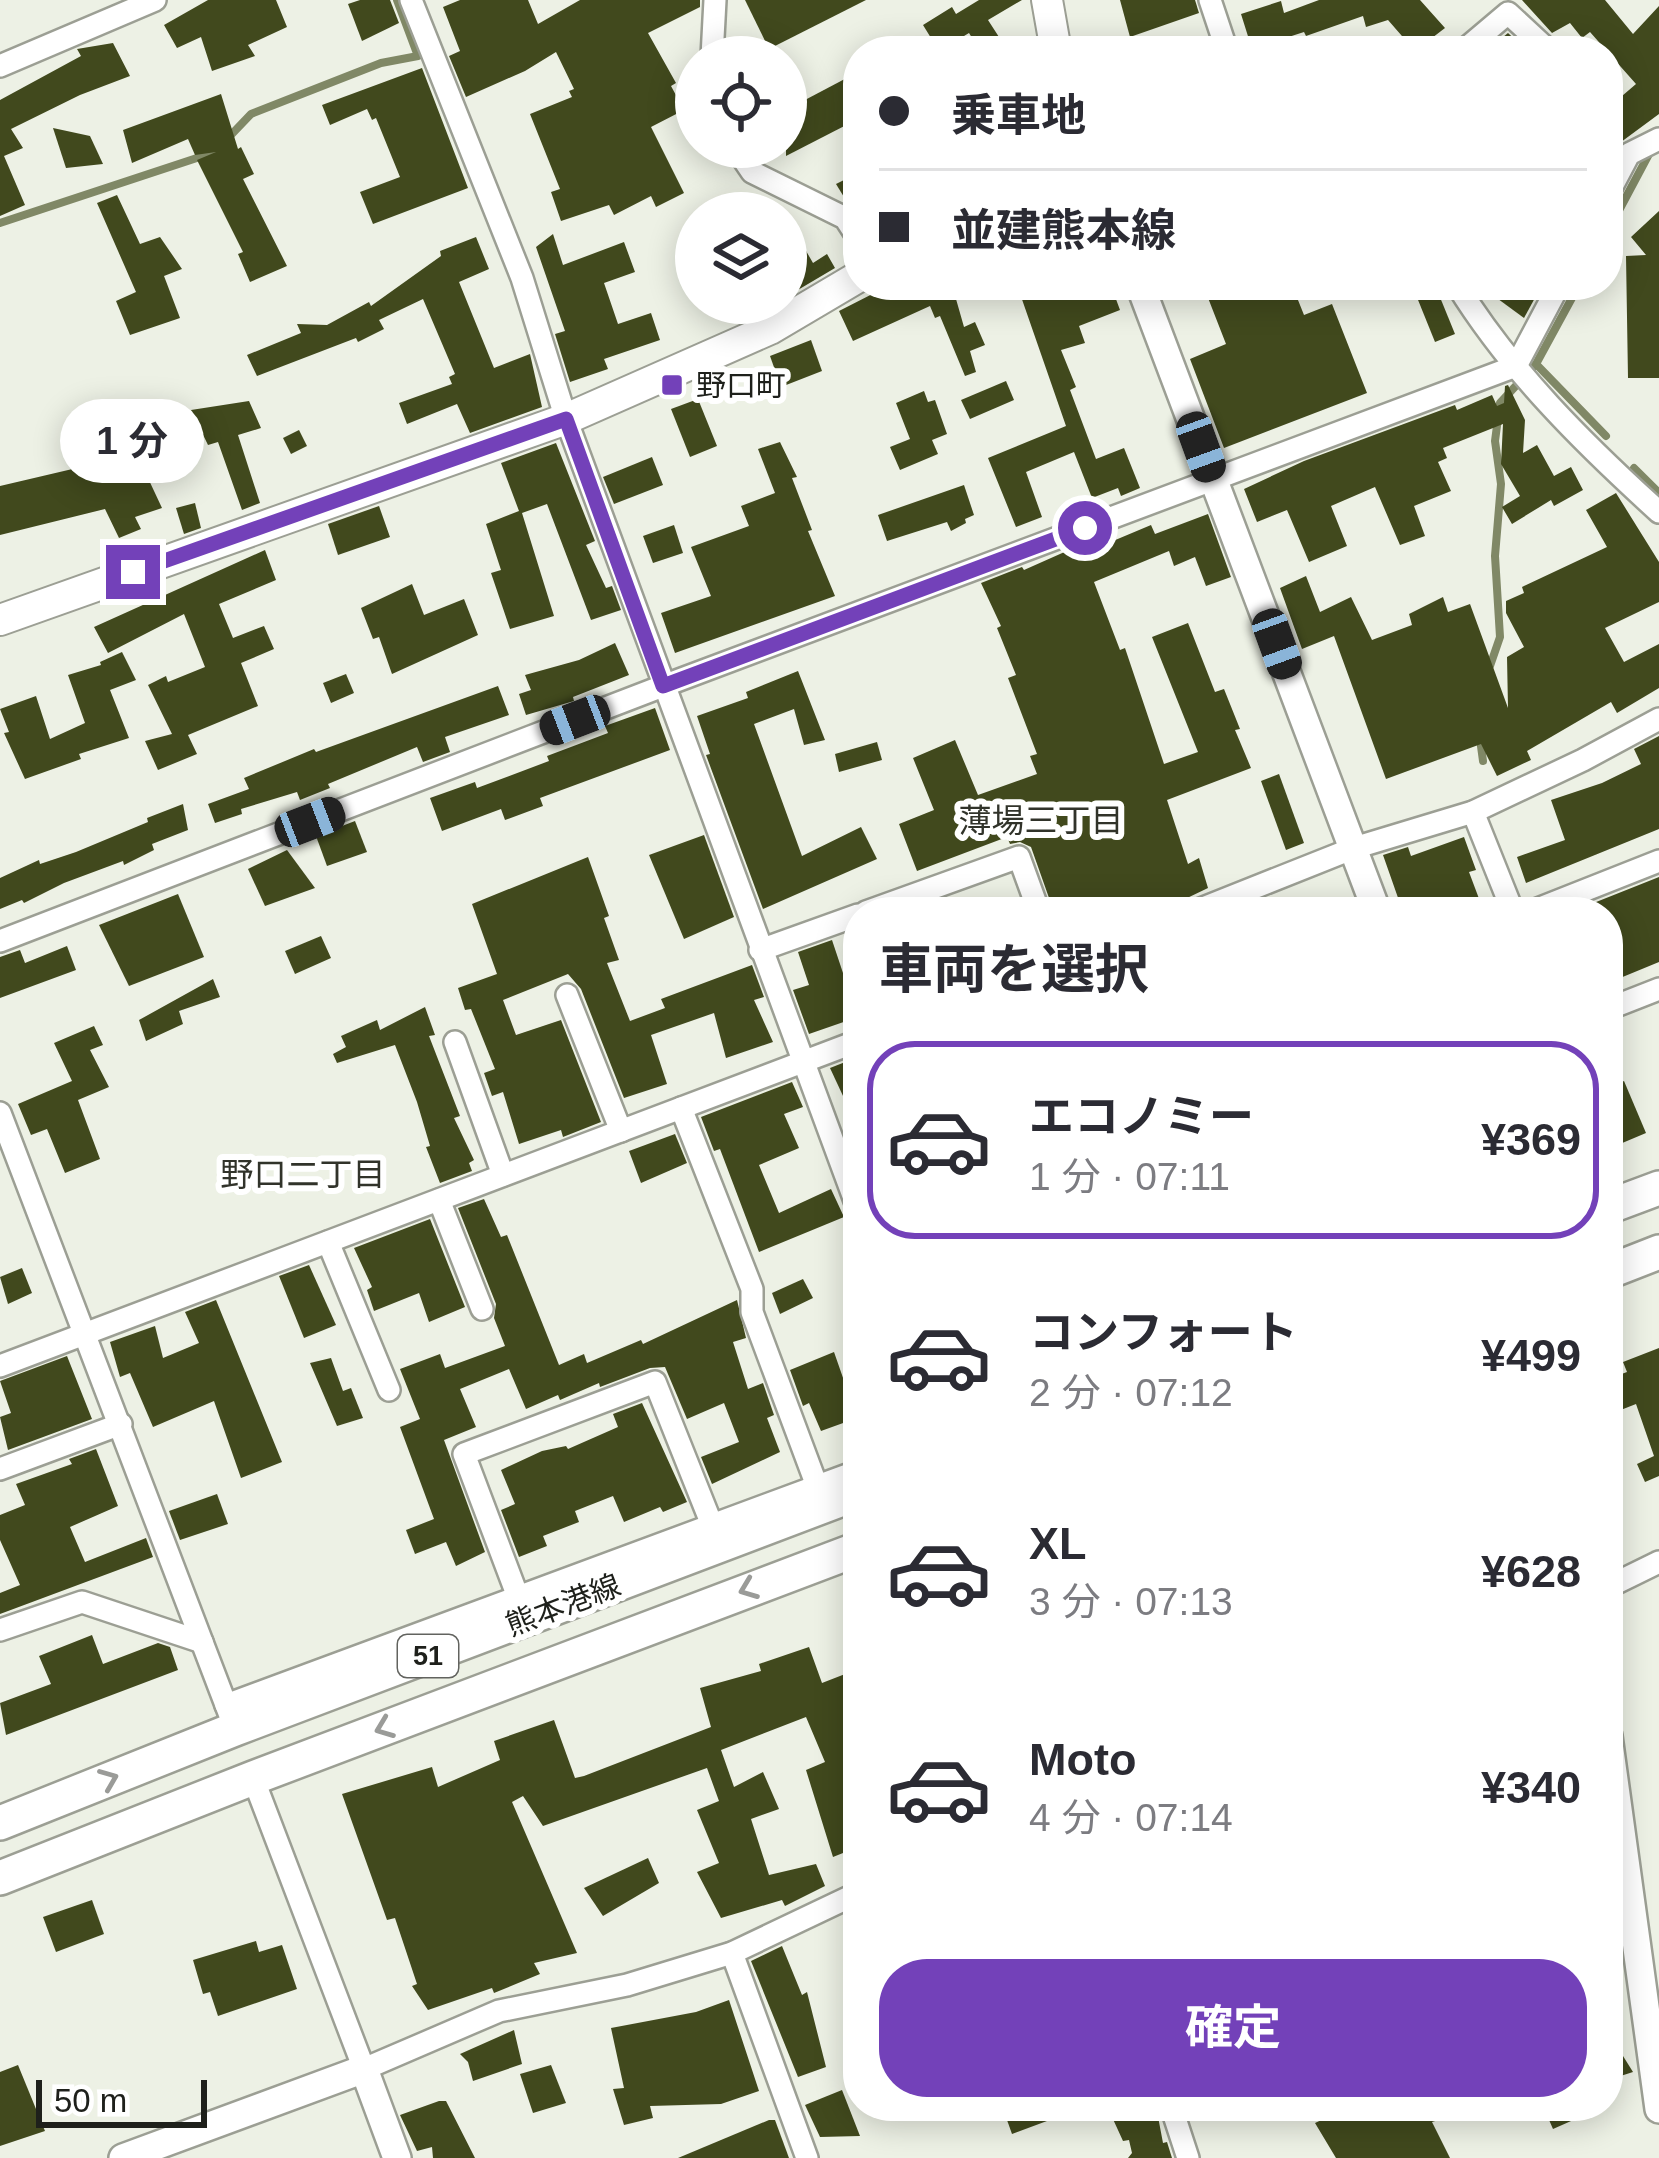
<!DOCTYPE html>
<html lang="ja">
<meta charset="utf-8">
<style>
:root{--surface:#fff;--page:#f7f7f7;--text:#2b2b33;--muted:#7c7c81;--line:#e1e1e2;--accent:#7341b9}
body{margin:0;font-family:Arial,"Noto Sans JP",sans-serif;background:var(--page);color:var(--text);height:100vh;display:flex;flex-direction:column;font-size:45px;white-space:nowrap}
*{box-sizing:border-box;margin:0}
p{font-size:39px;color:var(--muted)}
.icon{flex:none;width:66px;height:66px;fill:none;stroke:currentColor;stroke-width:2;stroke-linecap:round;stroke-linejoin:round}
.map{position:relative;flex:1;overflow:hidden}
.details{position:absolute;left:843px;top:897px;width:780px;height:1224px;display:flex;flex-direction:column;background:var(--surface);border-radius:48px;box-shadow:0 6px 30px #0003}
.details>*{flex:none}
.hud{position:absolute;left:843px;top:36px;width:780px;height:264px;border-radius:48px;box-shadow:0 6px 30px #0003;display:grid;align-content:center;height:264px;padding:0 36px;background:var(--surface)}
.fabs{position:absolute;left:675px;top:36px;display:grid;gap:24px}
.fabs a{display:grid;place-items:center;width:132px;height:132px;border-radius:50%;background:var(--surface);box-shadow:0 6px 30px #0003;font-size:60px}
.scale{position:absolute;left:36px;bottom:30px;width:171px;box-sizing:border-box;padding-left:12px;border:6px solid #1e201b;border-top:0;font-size:33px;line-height:42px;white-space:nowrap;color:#1e201b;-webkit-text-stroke:9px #fff;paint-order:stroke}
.end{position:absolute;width:54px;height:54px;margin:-27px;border:15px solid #7341b9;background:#fff;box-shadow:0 0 0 6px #fff}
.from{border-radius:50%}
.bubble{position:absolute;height:84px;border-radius:42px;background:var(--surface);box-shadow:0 6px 30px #0003;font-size:39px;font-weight:700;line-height:84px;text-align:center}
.car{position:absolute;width:36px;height:72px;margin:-36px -18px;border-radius:15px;box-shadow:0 0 9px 3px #0007;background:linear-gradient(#222 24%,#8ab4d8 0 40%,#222 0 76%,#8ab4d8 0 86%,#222 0)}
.hud b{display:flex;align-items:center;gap:42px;height:114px;font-size:45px}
.hud b+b{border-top:3px solid var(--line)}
.hud i{width:30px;height:30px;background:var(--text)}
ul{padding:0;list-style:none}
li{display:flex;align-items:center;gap:36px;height:198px;margin:0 24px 18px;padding:0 12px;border:6px solid transparent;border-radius:48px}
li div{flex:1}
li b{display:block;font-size:45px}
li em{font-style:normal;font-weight:700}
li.current{border-color:var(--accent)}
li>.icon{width:108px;height:108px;stroke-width:1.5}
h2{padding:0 36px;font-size:54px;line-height:144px}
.button{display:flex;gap:24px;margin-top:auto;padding:24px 36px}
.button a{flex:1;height:138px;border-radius:48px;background:var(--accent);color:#fff;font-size:48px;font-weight:700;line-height:138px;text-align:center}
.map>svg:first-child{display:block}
</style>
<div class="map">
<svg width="1659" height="2158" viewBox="0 0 1659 2158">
<rect width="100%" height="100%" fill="#edf1e5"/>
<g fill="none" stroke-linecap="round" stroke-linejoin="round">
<g stroke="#808866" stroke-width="8">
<path d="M229 137 251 114 381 63 418 56 397 0"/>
<path d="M0 223 212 153 218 147"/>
<path d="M1608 231 1649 154"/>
<path d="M1536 364 1606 436"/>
<path d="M1634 468 1659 493"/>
<path d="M1490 666 1500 637 1495 556 1501 484 1495 441 1500 403 1536 364 1579 285"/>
<path d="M1480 739 1483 761"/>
</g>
</g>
<g fill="#41491d">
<path d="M208 0H276L287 27 248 45 255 56 212 71 201 37 177 48 164 25Z"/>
<path d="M360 0H390L399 23 362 41 348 4Z"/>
<path d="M460 0H528L538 24 580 0H700V7L648 33 676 83 671 86 684 110 651 127 684 193 656 207 651 196 614 215 609 205 561 221 551 192 560 189 530 114 572 97 569 91 574 89 556 52 525 71 466 97 449 56 460 51 443 7Z"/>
<path d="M745 0H866L769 49Z"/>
<path d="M979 0H1022L988 20 1008 51H980L969 33 939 51 923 25 952 7 956 14Z"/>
<path d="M1120 0H1195L1199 13 1130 37Z"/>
<path d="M1319 0H1420L1445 28 1415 51 1388 20 1366 27 1363 16 1306 36 1304 32 1252 49 1241 14 1281 1 1284 13Z"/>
<path d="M1522 0H1605L1633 34 1659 6V114L1617 145 1608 134V108L1636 84 1590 32 1582 38 1570 23 1552 33Z"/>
<path d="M1508 33 1527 51H1486Z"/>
<path d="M113 43 130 76 80 95 11 129 23 148 4 156 25 205 0 216V100L81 56 77 49Z"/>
<path d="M422 68 468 188 373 224 360 192 400 177 376 118 372 120 367 109 330 125 322 105Z"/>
<path d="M858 72V119L786 156V110Z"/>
<path d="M221 94 238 149 241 147 254 174 243 179 287 266 250 282 238 254 243 252 197 160 216 152 195 155 188 139 132 163 123 130Z"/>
<path d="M53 128 90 136 103 164 66 168Z"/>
<path d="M858 173V210L847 202 836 184Z"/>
<path d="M117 195 140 244 160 237 182 269 164 276 180 318 130 335 116 301 136 292 97 203Z"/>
<path d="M1659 211V378H1628L1626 256 1646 255 1631 237Z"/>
<path d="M786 216 813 263 827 254 835 268 786 297Z"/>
<path d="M553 234 563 265 624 242 635 272 604 283 618 324 651 313 660 340 604 359 608 369 570 382 555 334 565 331 536 247Z"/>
<path d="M476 237 489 269 459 282 494 368 530 354 542 407 470 433 457 404 407 424 399 403 452 384 449 377 455 374 423 299 379 320 384 329 358 342 356 338 257 376 247 355 301 333 297 324 327 325 369 302 371 306 441 256 440 251Z"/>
<path d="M890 285H952L964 327 975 322 985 345 970 351 976 372 965 376 940 316 935 318 930 306 853 341 839 311Z"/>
<path d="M1017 285H1099L1103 295 1113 291 1120 310 1079 326 1085 343 1061 350 1076 387 1070 390 1096 459 1124 448 1140 488 1121 496 1118 488 1092 498 1074 452 1026 472 1042 517 1016 527 988 458 1066 426Z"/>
<path d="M1203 285H1292L1304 315 1332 304 1367 393 1224 448 1190 359 1226 344Z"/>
<path d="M1412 285H1435L1455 334 1435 342Z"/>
<path d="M1479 285H1542L1524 318Z"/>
<path d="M811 340 822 371 781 387 770 356Z"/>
<path d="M1006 381 1014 400 970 419 961 400Z"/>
<path d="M1508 385 1525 420 1523 453 1537 445 1554 476 1571 467 1583 490 1554 506 1551 500 1512 524 1502 507 1520 496 1501 464 1503 424 1443 448 1447 458 1438 462 1451 491 1414 506 1425 536 1400 545 1375 487 1331 506 1347 546 1309 562 1287 510 1257 522 1244 489 1304 461 1455 405 1457 410 1492 395 1497 406 1504 403 1505 386Z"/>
<path d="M924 391 928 402 935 400 947 434 932 440 938 454 900 470 890 447 910 439 896 403Z"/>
<path d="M698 399 717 446 690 457 671 409Z"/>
<path d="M249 401 261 428 238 435 260 503 242 510 218 442 208 445 191 410Z"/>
<path d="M299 430 307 446 291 454 283 438Z"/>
<path d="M780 442 797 477 792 478 812 530 808 531 835 596 675 653 661 613 711 596 691 547 749 526 741 506 775 493 758 449Z"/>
<path d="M556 443 595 541 586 545 606 588 612 586 621 610 591 620 547 504 522 513 554 616 510 629 491 573 501 570 486 524 519 511 501 463Z"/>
<path d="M132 444 162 508 135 517 141 529 119 538 105 509 0 535V486L98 463 94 448Z"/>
<path d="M652 457 663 485 614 504 603 477Z"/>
<path d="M964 485 974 515 965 519 966 523 951 531 947 522 887 541 878 515Z"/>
<path d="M1616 493 1659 562V602L1605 628 1624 662 1659 644V688L1617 713 1611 702 1527 751 1531 760 1497 776 1481 744 1386 779 1334 636 1302 649 1280 588 1306 576 1320 612 1351 597 1372 640 1412 625 1409 614 1443 597 1448 612 1470 604 1508 708 1507 657 1524 647 1506 613V601L1524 593 1522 587 1607 547 1586 510Z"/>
<path d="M195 503 201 528 184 534 176 508Z"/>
<path d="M379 506 390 537 338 555 328 524Z"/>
<path d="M1208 514 1231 577 1206 586 1195 557 1174 566 1169 551 1094 582 1120 650 1125 648 1164 764 1198 752 1152 637 1188 623 1215 692 1224 689 1240 729 1235 730 1251 768 1167 800 1188 864 1199 858 1208 888 1158 912H1054L1031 847 1020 842 1010 844 1007 837 917 871 899 824 934 810 913 758 955 740 978 795 1037 774 1030 756 1037 754 1008 678 1016 675 997 628 1001 626 981 583 1022 567 1024 570 1078 546 1082 554 1151 525 1155 534Z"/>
<path d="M674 525 683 553 653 563 643 536Z"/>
<path d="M265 550 276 580 219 604 233 638 264 626 274 649 241 663 258 706 188 735 197 754 158 770 145 741 172 734 148 685 166 676 168 682 205 667 184 614 108 653 94 627Z"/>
<path d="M412 584 424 615 464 599 478 635 392 674 379 637 373 639 361 608Z"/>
<path d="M615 643 629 675 573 697 574 701 526 715 519 694 531 690 525 675 579 660Z"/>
<path d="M122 652 136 680 110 690 129 738 79 754 81 759 25 779 4 733 9 732 0 709 36 696 50 739 85 723 68 675 101 665 100 662Z"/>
<path d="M798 671 825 740 804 745 794 709 754 724 802 856 861 827 877 859 763 909 706 755 710 754 697 716 748 698 746 692Z"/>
<path d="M346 674 354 693 331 703 323 683Z"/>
<path d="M498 686 509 715 445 737 450 752 423 762 417 747 328 784 330 788 300 800 297 792 241 809 242 814 215 823 208 804 249 789 244 778 314 749 316 752Z"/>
<path d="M655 708 670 750 540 798 543 806 505 820 501 809 442 831 430 798 475 782 477 788 549 761 547 756 608 733 605 726Z"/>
<path d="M1659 736V829L1526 883 1517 857 1565 840 1551 800 1602 783 1641 764 1634 749Z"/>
<path d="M877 742 882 760 839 772 835 754Z"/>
<path d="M1279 774 1304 843 1286 850 1261 781Z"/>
<path d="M183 804 188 830 152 844 154 850 124 865 123 861 64 883 24 903 22 900 0 909V878L39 860 40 864 76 852 148 822 147 818Z"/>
<path d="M355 821 367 852 327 866 316 836Z"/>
<path d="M704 835 734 917 684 939 649 855Z"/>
<path d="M1464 837 1476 870 1469 872 1484 912H1403L1383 855 1408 847 1411 856Z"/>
<path d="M287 850 315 888 265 906 248 869Z"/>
<path d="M588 857 609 916 604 918 619 960 607 963 630 1021 665 1008 661 999 752 965 764 997 754 1000 773 1042 726 1058 714 1013 651 1035 667 1084 624 1098 581 989 568 974 503 1000 516 1035 561 1020 601 1122 563 1137 561 1130 519 1144 503 1092 492 1096 484 1073 495 1069 471 1009 465 1010 458 988 497 974 472 904Z"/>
<path d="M1659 877V962L1608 983V912H1571Z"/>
<path d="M178 894 204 957 129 986 99 925Z"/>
<path d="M321 936 331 958 295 974 285 951Z"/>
<path d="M832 940 847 985 858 981V1017L809 1034 793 990 809 985 798 952Z"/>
<path d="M67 946 76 970 0 998V957L20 950 25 963Z"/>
<path d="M213 979 220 997 179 1011 183 1024 146 1041 139 1020Z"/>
<path d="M425 1007 435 1035 429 1036 460 1116 454 1118 474 1160 469 1163 472 1171 440 1183 426 1147 430 1146 417 1102 395 1045 337 1063 333 1054 346 1047 341 1036 377 1020 380 1030Z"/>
<path d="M94 1026 103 1045 90 1050 109 1087 78 1100 100 1159 65 1173 47 1129 31 1135 18 1104 72 1081 54 1043Z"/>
<path d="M858 1057V1126H857L830 1068Z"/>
<path d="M1624 1081 1646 1133 1608 1149V1088Z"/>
<path d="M792 1082 803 1107 784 1114 799 1148 759 1165 779 1213 831 1189 844 1217 759 1252 720 1149 714 1151 701 1117Z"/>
<path d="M675 1134 687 1163 641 1183 629 1151Z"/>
<path d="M484 1199 501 1237 507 1235 559 1365 584 1354 587 1363 641 1340 643 1344 737 1300 746 1338 733 1342 748 1389 763 1383 774 1415 767 1418 780 1452 712 1484 701 1457 739 1442 724 1403 687 1419 665 1367 650 1368 600 1387 599 1383 560 1400 558 1395 526 1409 509 1369 460 1389 476 1427 444 1440 485 1552 456 1566 446 1542 415 1554 406 1530 434 1519 400 1427 420 1419 400 1369 440 1354 445 1368 505 1346 494 1318 496 1304 458 1208Z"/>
<path d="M430 1219 465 1307 429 1322 419 1293 374 1311 367 1290 372 1287 354 1248Z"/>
<path d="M309 1265 336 1325 304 1338 279 1276Z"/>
<path d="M22 1268 32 1293 8 1304 0 1277Z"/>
<path d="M803 1279 813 1298 780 1314 772 1293Z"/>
<path d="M216 1300 282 1462 241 1478 214 1401 153 1427 130 1373 120 1377 110 1342 155 1326 163 1358 199 1343 185 1312Z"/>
<path d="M1659 1348V1476L1645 1482 1637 1464 1654 1456 1636 1404 1608 1415V1379L1627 1372 1623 1362Z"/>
<path d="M834 1352 857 1418 821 1431 809 1403 803 1406 790 1370Z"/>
<path d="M67 1356 92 1419 8 1450 0 1417 11 1413 0 1381Z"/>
<path d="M331 1358 343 1391 351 1388 363 1418 337 1426 310 1363Z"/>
<path d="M642 1403 687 1502 663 1512 660 1507 624 1522 613 1496 575 1511 579 1522 543 1536 547 1546 519 1557 501 1510 515 1504 501 1470 542 1451 566 1446 568 1449 618 1427 613 1414Z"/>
<path d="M96 1449 118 1506 70 1527 85 1562 146 1538 153 1557 0 1614V1593L20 1585 0 1540V1515L25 1505 16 1484 72 1464 69 1459Z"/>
<path d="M217 1494 228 1524 180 1540 169 1511Z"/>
<path d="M92 1635 103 1664 158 1643 170 1647 178 1670 6 1735 0 1703 51 1684 39 1656Z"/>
<path d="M809 1647 822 1683 858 1669V1847L833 1857 806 1770 825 1762 806 1717 721 1750 734 1787 763 1772 779 1809 751 1819 769 1875 816 1864 825 1886 785 1906 782 1900 721 1918 697 1872 719 1863 697 1810 719 1801 707 1768 543 1826 523 1796 512 1802 577 1953 534 1963 540 1974 494 1993 492 1988 428 2010 412 1986 417 1984 395 1918 387 1920 342 1794 432 1767 438 1787 500 1760 494 1741 554 1720 575 1778 584 1776 711 1727 700 1688 761 1671 759 1664Z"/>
<path d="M648 1858 659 1883 603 1916 584 1888Z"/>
<path d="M92 1900 104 1934 56 1952 43 1917Z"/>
<path d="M256 1941 259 1952 282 1945 297 1989 218 2016 210 1992 203 1994 193 1960Z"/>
<path d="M782 1946 802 1995 807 1992 826 2067 798 2077 751 1961Z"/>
<path d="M729 2000 759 2091 721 2104 650 2106 653 2118 624 2125 613 2089 624 2088 611 2028 696 2012Z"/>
<path d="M514 2030 522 2064 473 2081 468 2062 460 2054Z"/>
<path d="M1608 2032 1633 2072 1608 2080Z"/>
<path d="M18 2065 45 2131 0 2146V2072Z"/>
<path d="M551 2065 566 2103 533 2113 520 2074Z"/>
<path d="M842 2090 860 2136 820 2137 805 2105Z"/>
<path d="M439 2101H446L475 2158H433L432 2147 417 2151 400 2115Z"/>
<path d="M1002 2106H1081L1082 2108 1012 2134Z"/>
<path d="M1107 2106H1156L1163 2143 1167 2142 1172 2158H1128L1132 2153 1129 2140 1123 2141Z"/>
<path d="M1352 2106H1471V2110L1432 2122 1450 2158H1336L1315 2123Z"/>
<path d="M1543 2106H1605L1553 2129Z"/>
<path d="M769 2120H775L789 2158H678Z"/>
</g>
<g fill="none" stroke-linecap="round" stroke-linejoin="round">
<defs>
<g id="minor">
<path d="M411 0 522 278 566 419 858 1209"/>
<path d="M1210 0 1227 51"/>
<path d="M1463 51 1508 13 1549 51"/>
<path d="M712 57 715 0"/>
<path d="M0 66 155 0"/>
<path d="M735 147 752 172 845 218 858 238"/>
<path d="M1608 194 1629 154 1659 139"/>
<path d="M1457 285C1510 371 1584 444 1659 512"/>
<path d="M1473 812 1513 912"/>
<path d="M866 912 1019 857 1039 912"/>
<path d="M1193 912 1354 848 1473 812 1583 760 1659 719"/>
<path d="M1530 912 1659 861"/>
<path d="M0 941 663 686 1516 366 1559 285"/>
<path d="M760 950 858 915"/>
<path d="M567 995 621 1131"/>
<path d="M1608 1009 1659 989"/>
<path d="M455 1042 503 1175"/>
<path d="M681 1108 752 1289V1312L817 1486"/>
<path d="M0 1113 231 1718"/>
<path d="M439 1200 482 1309"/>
<path d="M328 1242 389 1390"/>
<path d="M0 1366 858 1041"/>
<path d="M0 1469 121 1424"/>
<path d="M1608 1587 1659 1562"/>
<path d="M518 1597 464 1454 655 1382 712 1525"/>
<path d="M0 1630 82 1602 202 1642"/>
<path d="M226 1705 858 1471"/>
<path d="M253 1778 364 2069 499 2011 627 1985 732 1953 858 1893"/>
<path d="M732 1953 807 2158"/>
<path d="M1171 2106 1188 2158"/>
</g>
<g id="tertiary">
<path d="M1140 285 1377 912"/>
<path d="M1608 1736 1659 2109"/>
<path d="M123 2158 364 2069 397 2158"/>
</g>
<g id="secondary">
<path d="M1047 0 1056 51"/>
<path d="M0 620 566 419 770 329 858 277"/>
</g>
<g id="primary">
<path d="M1608 1207 1659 1188"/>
<path d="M1608 1272 1659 1252"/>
<path d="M0 1823 235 1729 858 1493"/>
<path d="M0 1878 253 1778 858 1549"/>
</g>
</defs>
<use href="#minor" stroke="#9c9f94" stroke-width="26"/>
<use href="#tertiary" stroke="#9c9f94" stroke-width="32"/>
<use href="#secondary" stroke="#9c9f94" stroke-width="34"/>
<use href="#primary" stroke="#9c9f94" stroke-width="38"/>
<use href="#minor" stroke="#fff" stroke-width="21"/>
<use href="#tertiary" stroke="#fff" stroke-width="27"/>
<use href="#secondary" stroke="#fff" stroke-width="30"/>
<use href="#primary" stroke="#fff" stroke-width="33"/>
</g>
<defs><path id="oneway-chevron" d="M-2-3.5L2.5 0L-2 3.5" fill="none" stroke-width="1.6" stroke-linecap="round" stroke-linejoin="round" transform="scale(3)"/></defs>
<g stroke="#9a9b98">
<use href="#oneway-chevron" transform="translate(748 1589) rotate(159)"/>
<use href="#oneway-chevron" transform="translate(384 1728) rotate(159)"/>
<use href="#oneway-chevron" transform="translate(109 1779) rotate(-22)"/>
</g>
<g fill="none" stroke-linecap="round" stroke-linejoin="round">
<path stroke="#7341b9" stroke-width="15" d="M133 572 566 419 663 686 1085 528"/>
</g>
<rect fill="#7341b9" stroke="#fff" stroke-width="4.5" x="660" y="373" width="24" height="24" rx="6"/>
<g text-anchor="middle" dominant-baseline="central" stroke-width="12" stroke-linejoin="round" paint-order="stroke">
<rect fill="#fff" stroke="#62635f" stroke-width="3" x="398" y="1635" width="60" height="42" rx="9"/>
<g font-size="27" font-weight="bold" fill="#1e201b">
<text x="428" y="1656">51</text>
</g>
<g font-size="30" fill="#1e201b" stroke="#fff" text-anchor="start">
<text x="696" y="385">野口町</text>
</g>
<g font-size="30" fill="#1e201b" stroke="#fff">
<text transform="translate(563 1605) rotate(-21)">熊本港線</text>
</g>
<g font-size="33" fill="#31332a" stroke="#fff">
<text x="1041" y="820">薄場三丁目</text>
<text x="303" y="1174">野口二丁目</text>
</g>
</g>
</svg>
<div class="fabs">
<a><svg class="icon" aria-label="locate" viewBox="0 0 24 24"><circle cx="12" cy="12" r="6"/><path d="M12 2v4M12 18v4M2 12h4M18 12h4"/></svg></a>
<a><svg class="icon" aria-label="layers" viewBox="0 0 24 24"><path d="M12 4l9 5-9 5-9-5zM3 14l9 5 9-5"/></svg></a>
</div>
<div class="scale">50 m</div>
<i class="end from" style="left:1085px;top:528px"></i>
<i class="end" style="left:133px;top:572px"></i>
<div class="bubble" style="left:60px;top:399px;width:144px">1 分</div>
<i class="car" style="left:1201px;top:447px;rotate:160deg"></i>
<i class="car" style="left:1277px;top:644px;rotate:160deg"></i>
<i class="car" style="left:575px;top:720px;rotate:249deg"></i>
<i class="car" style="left:310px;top:822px;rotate:69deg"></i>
<div class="hud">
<b><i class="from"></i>乗車地</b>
<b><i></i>並建熊本線</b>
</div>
<section class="details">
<h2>車両を選択</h2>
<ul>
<li class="current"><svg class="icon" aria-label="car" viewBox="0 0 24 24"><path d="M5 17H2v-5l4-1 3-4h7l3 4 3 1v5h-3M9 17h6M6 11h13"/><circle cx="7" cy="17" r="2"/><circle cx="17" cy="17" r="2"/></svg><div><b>エコノミー</b><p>1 分 · 07:11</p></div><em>¥369</em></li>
<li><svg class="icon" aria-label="car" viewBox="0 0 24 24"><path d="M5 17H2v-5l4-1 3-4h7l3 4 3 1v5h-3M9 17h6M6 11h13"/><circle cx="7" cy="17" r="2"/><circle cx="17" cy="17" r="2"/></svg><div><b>コンフォート</b><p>2 分 · 07:12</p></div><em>¥499</em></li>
<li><svg class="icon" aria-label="car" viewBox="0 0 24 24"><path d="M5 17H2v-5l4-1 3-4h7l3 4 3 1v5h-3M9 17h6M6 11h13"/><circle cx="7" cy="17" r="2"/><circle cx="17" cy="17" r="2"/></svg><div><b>XL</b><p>3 分 · 07:13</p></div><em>¥628</em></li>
<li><svg class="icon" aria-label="car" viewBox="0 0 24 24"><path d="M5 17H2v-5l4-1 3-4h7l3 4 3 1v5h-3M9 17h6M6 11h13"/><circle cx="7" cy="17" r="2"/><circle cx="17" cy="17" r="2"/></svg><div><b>Moto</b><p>4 分 · 07:14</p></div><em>¥340</em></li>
</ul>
<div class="button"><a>確定</a></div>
</section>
</div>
